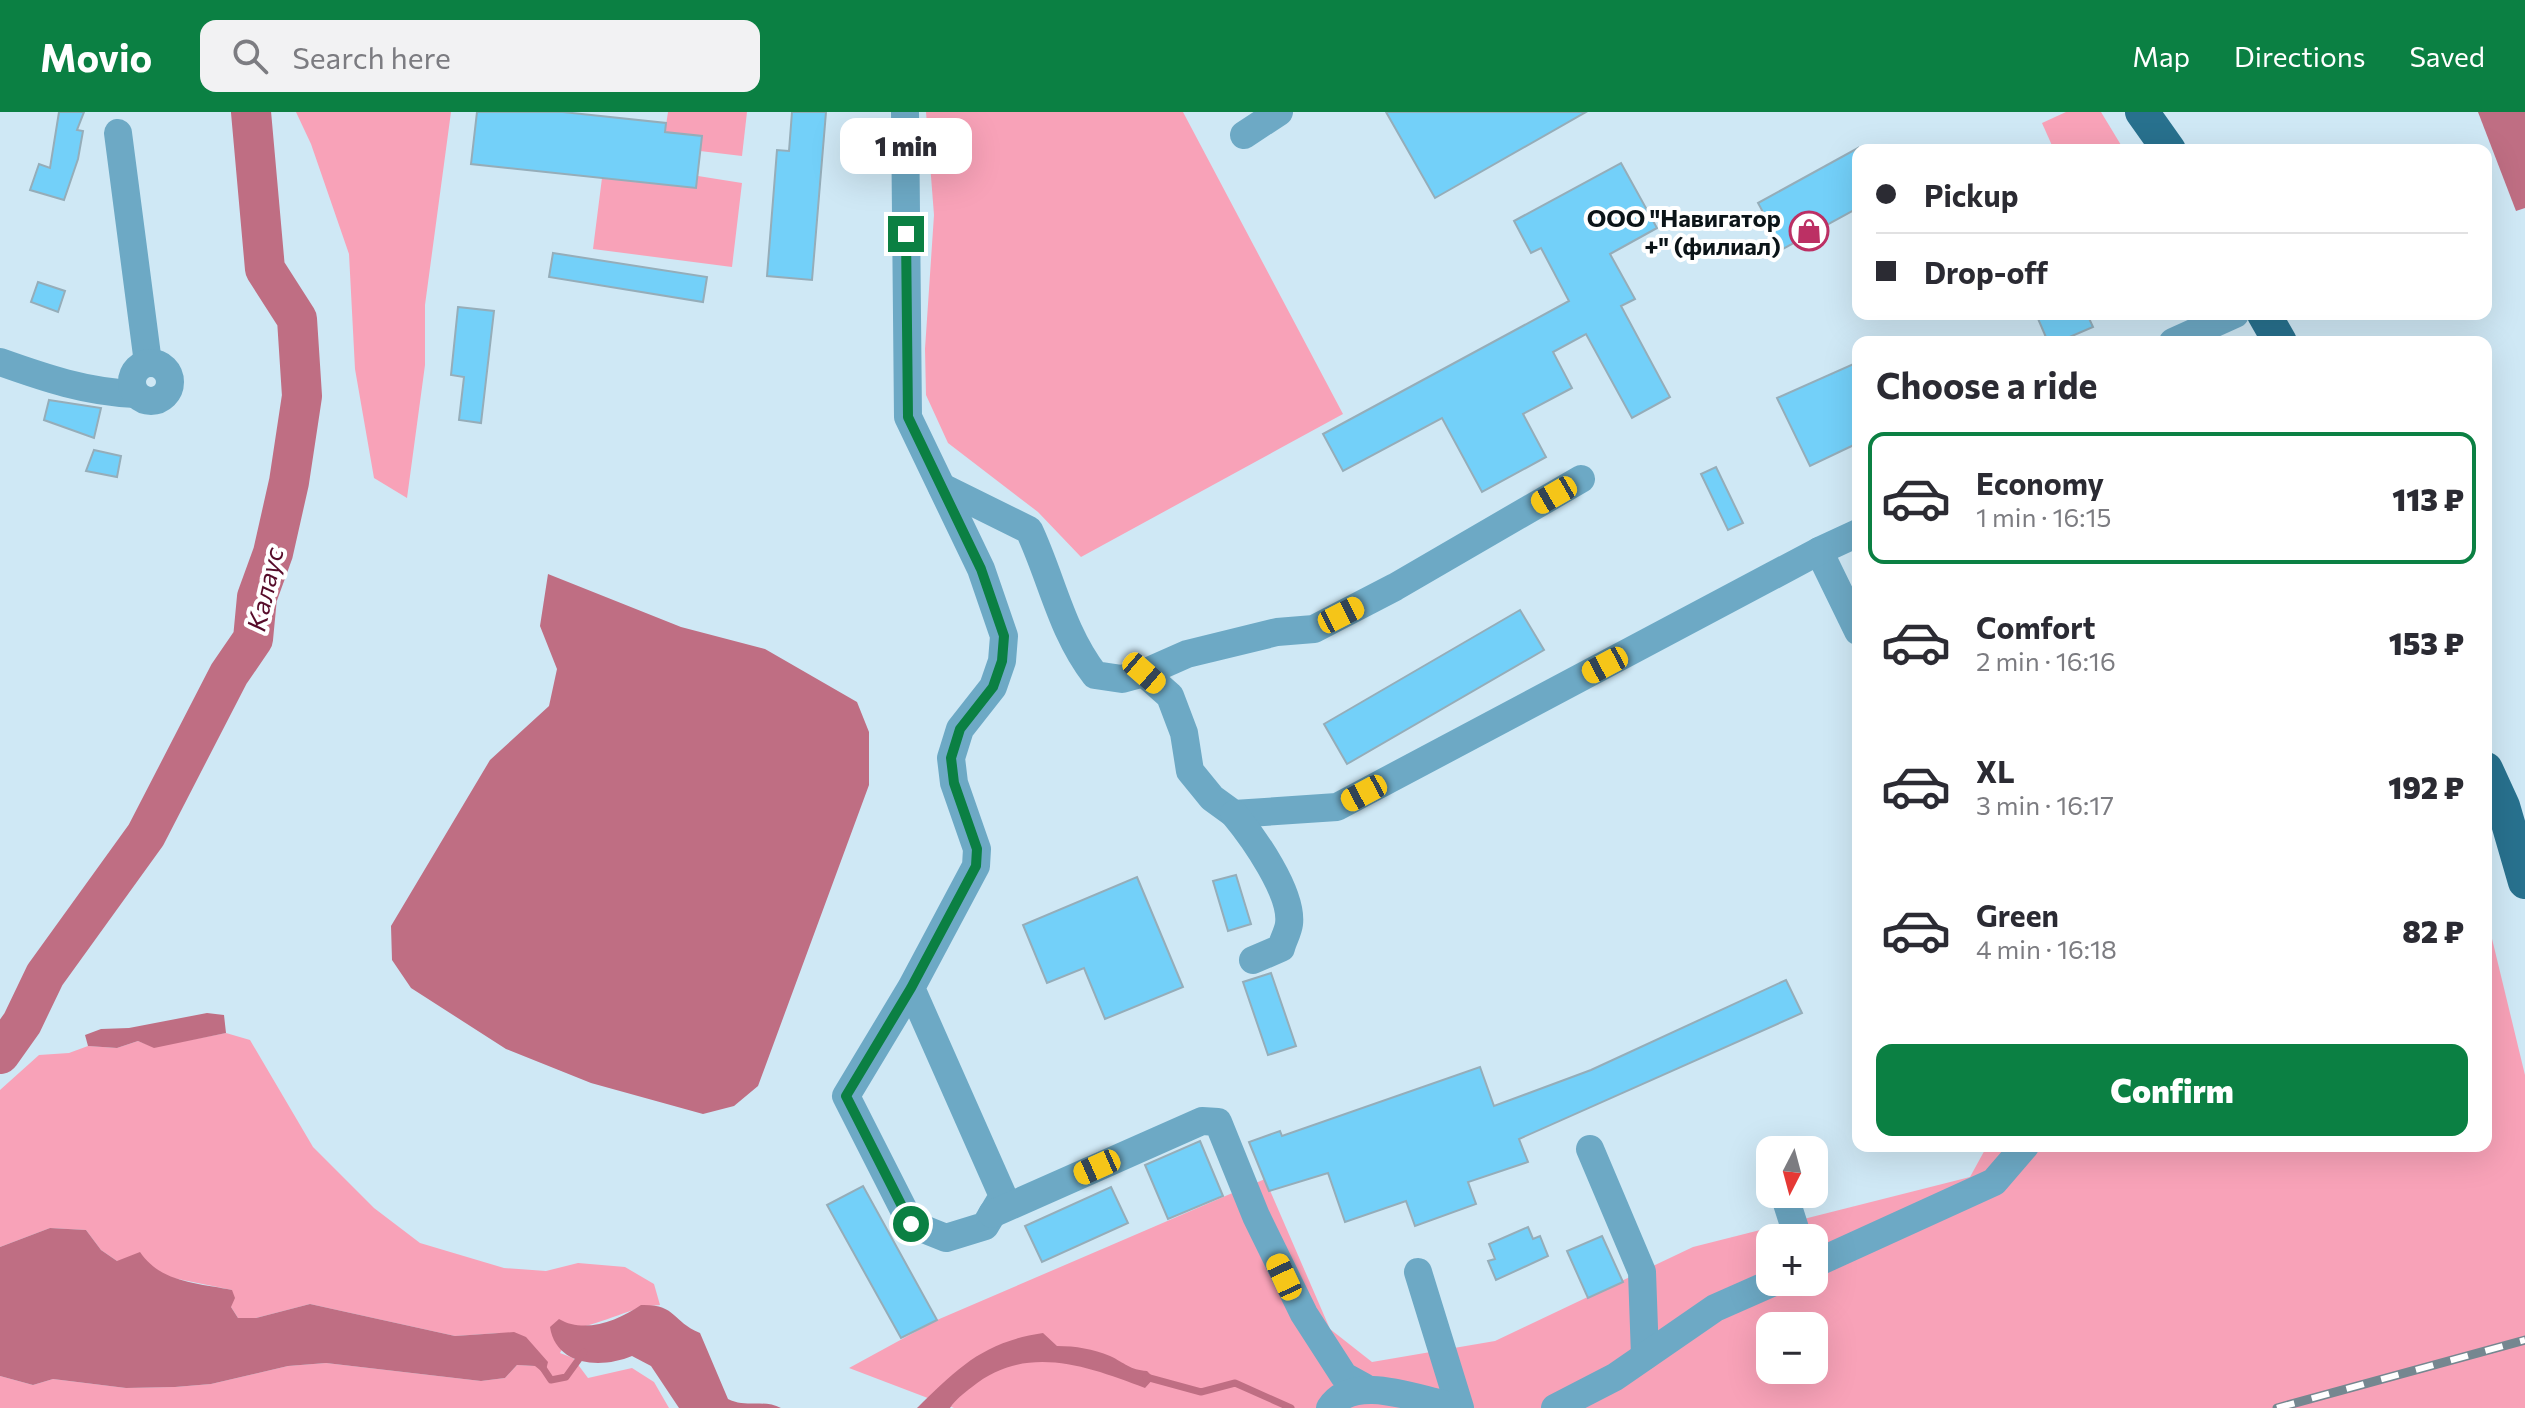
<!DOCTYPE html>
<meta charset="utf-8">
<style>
:root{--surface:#fff;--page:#f2f2f3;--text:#2b2b33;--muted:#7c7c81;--line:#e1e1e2;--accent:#0b8043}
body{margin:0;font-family:Commissioner,sans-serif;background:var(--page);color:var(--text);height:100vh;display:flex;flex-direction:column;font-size:30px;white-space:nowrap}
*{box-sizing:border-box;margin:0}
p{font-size:26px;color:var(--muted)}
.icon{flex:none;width:44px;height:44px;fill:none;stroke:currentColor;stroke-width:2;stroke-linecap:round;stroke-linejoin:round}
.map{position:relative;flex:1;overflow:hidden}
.panel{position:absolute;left:1852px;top:224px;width:640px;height:816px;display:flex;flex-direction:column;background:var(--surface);border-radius:16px;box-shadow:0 8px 32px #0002}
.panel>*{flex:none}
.top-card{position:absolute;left:1852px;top:32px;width:640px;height:176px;border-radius:16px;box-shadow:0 8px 32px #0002;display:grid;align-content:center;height:176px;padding:0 24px;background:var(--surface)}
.needle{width:52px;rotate:186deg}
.fabs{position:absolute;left:1756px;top:1024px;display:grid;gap:16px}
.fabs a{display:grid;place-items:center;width:72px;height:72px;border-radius:16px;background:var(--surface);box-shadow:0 8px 32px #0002;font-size:40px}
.end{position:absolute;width:36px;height:36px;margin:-18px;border:10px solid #0b8043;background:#fff;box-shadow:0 0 0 4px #fff}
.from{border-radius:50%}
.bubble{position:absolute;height:56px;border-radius:16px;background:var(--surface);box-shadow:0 8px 32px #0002;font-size:26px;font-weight:800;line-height:56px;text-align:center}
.car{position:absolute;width:24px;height:48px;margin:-24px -12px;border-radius:10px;box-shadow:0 0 6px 2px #0007;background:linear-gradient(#f5c518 24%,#345 0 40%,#f5c518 0 76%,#345 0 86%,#f5c518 0)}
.top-card b{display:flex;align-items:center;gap:28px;height:76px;font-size:30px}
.top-card b+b{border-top:2px solid var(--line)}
.top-card i{width:20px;height:20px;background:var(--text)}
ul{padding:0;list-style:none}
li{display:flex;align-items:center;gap:24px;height:132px;margin:0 16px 12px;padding:0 8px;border:4px solid transparent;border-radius:16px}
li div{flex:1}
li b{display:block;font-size:30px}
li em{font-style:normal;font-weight:800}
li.active{border-color:var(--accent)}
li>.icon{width:72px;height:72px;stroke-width:1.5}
h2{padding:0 24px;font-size:36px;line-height:96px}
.button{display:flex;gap:16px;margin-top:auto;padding:16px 24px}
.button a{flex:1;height:92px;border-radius:16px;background:var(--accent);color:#fff;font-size:32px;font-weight:800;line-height:92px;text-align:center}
header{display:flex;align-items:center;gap:48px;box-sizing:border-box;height:112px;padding:0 40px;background:var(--accent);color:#fff}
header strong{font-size:38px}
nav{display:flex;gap:44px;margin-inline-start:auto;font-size:28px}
.search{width:560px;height:72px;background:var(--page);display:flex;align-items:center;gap:20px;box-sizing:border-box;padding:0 28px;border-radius:16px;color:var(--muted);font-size:30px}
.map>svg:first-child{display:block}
</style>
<header>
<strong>Movio</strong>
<div class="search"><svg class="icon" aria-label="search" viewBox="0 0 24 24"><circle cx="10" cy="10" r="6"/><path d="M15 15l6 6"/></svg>Search here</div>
<nav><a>Map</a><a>Directions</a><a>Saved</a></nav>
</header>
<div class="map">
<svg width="2525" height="1296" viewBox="0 0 2525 1296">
<rect width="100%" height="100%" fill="#cfe8f5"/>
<g fill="#f8a2b8" fill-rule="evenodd">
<path d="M296 0H451L425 193V253L407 386 374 366 355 257 349 142 311 32Z"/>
<path d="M668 0H747L742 44 700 39 665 20Z"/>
<path d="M926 0H1183L1343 302 1081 445 1038 400 948 331 926 283 925 237 934 103Z"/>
<path d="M2066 0H2101L2124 38H2054L2042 11Z"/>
<path d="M698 64 742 71 732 155 593 137 602 66 696 76Z"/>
<path d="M2486 802 2525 963V1296H954L849 1256 937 1208 1265 1067 1330 1217 1372 1250 1495 1229 1693 1135 1970 1065 1987 1034H2486ZM1770 1126H1814V1170H1770ZM1770 1214H1814V1258H1770Z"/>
<path d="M226 921 250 928 313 1035 374 1096 420 1131 504 1156 546 1159 578 1151 625 1155 654 1172 660 1193C631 1194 605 1212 574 1216L560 1241 573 1246 588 1266 632 1256 654 1270 669 1296H0V1264L33 1273 53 1267 126 1276 175 1275 211 1272 288 1254 326 1251 481 1269 505 1266 517 1253 535 1254 500 1221 455 1224 310 1192 256 1206H238L231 1195 232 1178 168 1165 149 1153 117 1149 101 1138 86 1118 50 1116 0 1135V978L39 943 69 941 88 934 117 936 138 929 154 935Z"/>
</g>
<g fill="#bf6e83">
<path d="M2478 0H2525V96L2516 99Z"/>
<path d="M548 462 681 515 765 537 857 590 869 620V673L758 974 734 994 703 1002 591 971 506 937 411 876 392 848 391 814 490 648 549 594 557 557 540 514Z"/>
<path d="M207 901 224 903 226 921 154 936 138 929 117 936 88 934 85 923 101 917 129 916Z"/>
<path d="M50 1116 86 1118 101 1138 117 1149 140 1140C161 1171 198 1171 232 1178L235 1186 231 1195 238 1206H256L310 1192 455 1224 514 1220 526 1225 548 1250 545 1262 535 1254 517 1253 505 1266 481 1269 326 1251 288 1254 211 1272 175 1275 126 1276 53 1267 33 1273 0 1264V1135Z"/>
<path d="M641 1193C677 1192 671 1209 700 1221L728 1287C745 1296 764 1287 781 1296H679L651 1254 632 1244C601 1257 556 1254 550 1215L559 1207C584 1222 618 1209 641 1193Z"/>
<path d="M1043 1221 1057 1234C1076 1234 1093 1237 1110 1244 1125 1251 1130 1258 1147 1259L1154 1266 1145 1276C1087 1254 1026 1231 972 1275 964 1281 955 1288 950 1296H917C958 1256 983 1230 1043 1221Z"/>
</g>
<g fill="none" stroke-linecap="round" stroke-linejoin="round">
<g stroke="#bf6e83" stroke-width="7">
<path d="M541 1253 551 1268 566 1265 584 1240"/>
<path d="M1146 1265 1201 1280 1235 1271 1291 1296"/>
</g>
<path stroke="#bf6e83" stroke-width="40" d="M0 942 22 911 45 863 146 723 229 562 253 527 257 485 273 441 289 370 302 284 297 207 265 157 251 0"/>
</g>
<g fill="#73d0f9" stroke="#95adb9" stroke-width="2">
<path d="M59 0H84L77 18 83 19 78 47 64 88 30 78 39 52 50 56Z"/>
<path d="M477 0H563L666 11 665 20 702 24 696 76 471 52Z"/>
<path d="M792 0H826L812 168 767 164 777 38 789 39Z"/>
<path d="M1386 0H1586L1435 86Z"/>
<path d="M1858 36V96L1783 137 1758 91Z"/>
<path d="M1621 51 1657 116 1610 142 1635 187 1621 194 1670 285 1632 306 1586 222 1553 240 1572 276 1523 302 1546 345 1482 380 1442 306 1343 359 1323 322 1569 189 1541 136 1531 141 1514 109Z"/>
<path d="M553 141 707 165 703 190 549 165Z"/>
<path d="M38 170 65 179 58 200 31 190Z"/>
<path d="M458 195 494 199 481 311 459 308 464 265 451 263Z"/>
<path d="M2036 202H2087L2093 215 2058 230H2048Z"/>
<path d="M1858 250V331L1810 354 1777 286Z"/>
<path d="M49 288 101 296 94 326 44 308Z"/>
<path d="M94 338 121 344 117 365 86 359Z"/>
<path d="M1716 355 1743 411 1728 418 1701 362Z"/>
<path d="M1520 498 1544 538 1347 652 1324 612Z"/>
<path d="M1236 763 1251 812 1228 819 1213 769Z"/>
<path d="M1137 765 1183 875 1105 907 1084 856 1047 871 1023 813Z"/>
<path d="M1271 861 1296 934 1268 943 1243 870Z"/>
<path d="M1786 868 1802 901 1519 1027 1528 1050 1468 1070 1476 1092 1415 1114 1406 1089 1345 1110 1328 1061 1269 1079 1249 1030 1280 1019 1282 1024 1480 955 1494 994 1591 958Z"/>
<path d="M1200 1029 1223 1084 1168 1107 1145 1053Z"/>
<path d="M863 1074 937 1208 901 1226 827 1093Z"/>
<path d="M1111 1075 1128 1111 1042 1150 1025 1114Z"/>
<path d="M1528 1115 1533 1127 1540 1124 1548 1144 1496 1168 1488 1149 1495 1147 1489 1132Z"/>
<path d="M1602 1124 1623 1170 1588 1186 1567 1139Z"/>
</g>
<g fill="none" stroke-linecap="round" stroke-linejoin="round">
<g stroke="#6da9c5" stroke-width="28">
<path d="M905 0 908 305 981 457 1004 524 1002 549 993 575 960 617 951 646 954 671 977 737 976 754 911 876 846 984 911 1112 946 1126 985 1114 1003 1084 911 876"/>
<path d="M118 21 148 251"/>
<path d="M1244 23 1279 0"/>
<path d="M2173 230 2235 202"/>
<path d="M0 250C45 266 86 280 135 282"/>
<circle cx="151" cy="270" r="19"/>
<path d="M942 375 1029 418C1052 467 1061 519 1095 563L1122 567 1144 561 1187 542 1277 520 1314 517 1395 475 1581 367"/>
<path d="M1858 421 1819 439 1858 519"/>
<path d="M1144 561 1170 584 1184 621 1190 659 1212 686 1234 702 1337 695 1819 439"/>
<path d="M1234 702C1253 725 1293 781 1289 812 1288 820 1283 828 1281 836L1253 848"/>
<path d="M1590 1037 1642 1160 1645 1244"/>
<path d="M1784 1082 1798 1126"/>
<path d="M992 1102 1202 1009 1218 1010 1256 1104 1304 1202 1344 1264 1364 1275"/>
<path d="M1814 1152 1994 1070 2025 1034"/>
<path d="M1418 1160 1460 1296"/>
<path d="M1330 1296C1352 1262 1411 1285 1443 1292L1447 1296"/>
<path d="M1555 1296 1615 1265 1715 1196 1774 1170"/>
</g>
<g stroke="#28718e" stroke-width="34">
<path d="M2142 0 2169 38"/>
<path d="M2264 202 2280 230"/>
<path d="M2486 657 2503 694 2525 770"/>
</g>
<defs>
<path id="rail" d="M2277 1296 2525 1228"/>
</defs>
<use href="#rail" stroke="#758790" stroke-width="9"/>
<use href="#rail" stroke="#fff" stroke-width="6" stroke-dasharray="18" stroke-linecap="butt"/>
</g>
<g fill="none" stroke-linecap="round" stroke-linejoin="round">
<path stroke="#0b8043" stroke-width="10" d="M906 122 908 305 981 457 1004 524 1002 549 993 575 960 617 951 646 954 671 977 737 976 754 911 876 846 984 911 1112"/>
</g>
<defs>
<symbol id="shop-ring" viewBox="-11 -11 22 22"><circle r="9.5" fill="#fff" stroke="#bc3064" stroke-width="1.5"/><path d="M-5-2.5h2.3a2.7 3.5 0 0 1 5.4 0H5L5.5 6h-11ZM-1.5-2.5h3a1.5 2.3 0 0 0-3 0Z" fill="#bc3064"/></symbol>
</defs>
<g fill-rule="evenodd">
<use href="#shop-ring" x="1787" y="97" width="44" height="44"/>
</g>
<g text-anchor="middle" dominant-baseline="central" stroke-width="8" stroke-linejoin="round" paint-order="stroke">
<g font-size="24" font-weight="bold" fill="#0b1418" stroke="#fff" text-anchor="end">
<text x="1781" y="105">ООО "Навигатор<tspan x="1781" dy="28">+" (филиал)</tspan></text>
</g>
<g font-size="26" font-style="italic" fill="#560b29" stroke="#fff">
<text transform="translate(264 477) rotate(-77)">Калаус</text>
</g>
</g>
</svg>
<div class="fabs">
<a><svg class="needle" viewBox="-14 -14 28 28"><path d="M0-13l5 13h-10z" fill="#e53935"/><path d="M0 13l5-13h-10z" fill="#7c7c81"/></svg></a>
<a>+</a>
<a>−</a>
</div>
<i class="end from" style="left:911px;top:1112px"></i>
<i class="end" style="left:906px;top:122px"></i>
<div class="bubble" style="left:840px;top:6px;width:132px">1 min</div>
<i class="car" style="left:1554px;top:383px;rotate:240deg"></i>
<i class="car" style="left:1341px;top:503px;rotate:63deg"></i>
<i class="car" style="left:1605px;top:553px;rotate:242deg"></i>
<i class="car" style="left:1144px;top:561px;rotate:131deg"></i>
<i class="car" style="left:1364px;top:681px;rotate:242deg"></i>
<i class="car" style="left:1097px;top:1055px;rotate:246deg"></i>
<i class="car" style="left:1284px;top:1165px;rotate:335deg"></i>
<div class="top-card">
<b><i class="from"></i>Pickup</b>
<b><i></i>Drop-off</b>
</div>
<section class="panel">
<h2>Choose a ride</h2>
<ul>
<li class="active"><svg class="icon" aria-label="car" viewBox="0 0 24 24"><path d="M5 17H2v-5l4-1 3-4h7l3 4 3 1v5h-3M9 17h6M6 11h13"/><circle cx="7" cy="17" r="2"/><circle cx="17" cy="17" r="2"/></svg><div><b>Economy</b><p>1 min · 16:15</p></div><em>113 ₽</em></li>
<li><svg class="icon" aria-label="car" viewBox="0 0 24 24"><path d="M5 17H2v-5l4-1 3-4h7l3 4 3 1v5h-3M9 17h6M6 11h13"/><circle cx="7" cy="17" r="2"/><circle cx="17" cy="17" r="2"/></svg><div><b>Comfort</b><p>2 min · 16:16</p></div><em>153 ₽</em></li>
<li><svg class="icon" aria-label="car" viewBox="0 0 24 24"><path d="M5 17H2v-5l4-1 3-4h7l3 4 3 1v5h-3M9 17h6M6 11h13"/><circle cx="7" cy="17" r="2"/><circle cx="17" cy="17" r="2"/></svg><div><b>XL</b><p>3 min · 16:17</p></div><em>192 ₽</em></li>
<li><svg class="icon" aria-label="car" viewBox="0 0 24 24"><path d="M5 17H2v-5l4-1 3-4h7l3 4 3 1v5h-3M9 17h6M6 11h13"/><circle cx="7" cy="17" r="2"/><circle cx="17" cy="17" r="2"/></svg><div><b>Green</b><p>4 min · 16:18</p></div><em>82 ₽</em></li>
</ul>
<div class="button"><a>Confirm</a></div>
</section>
</div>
